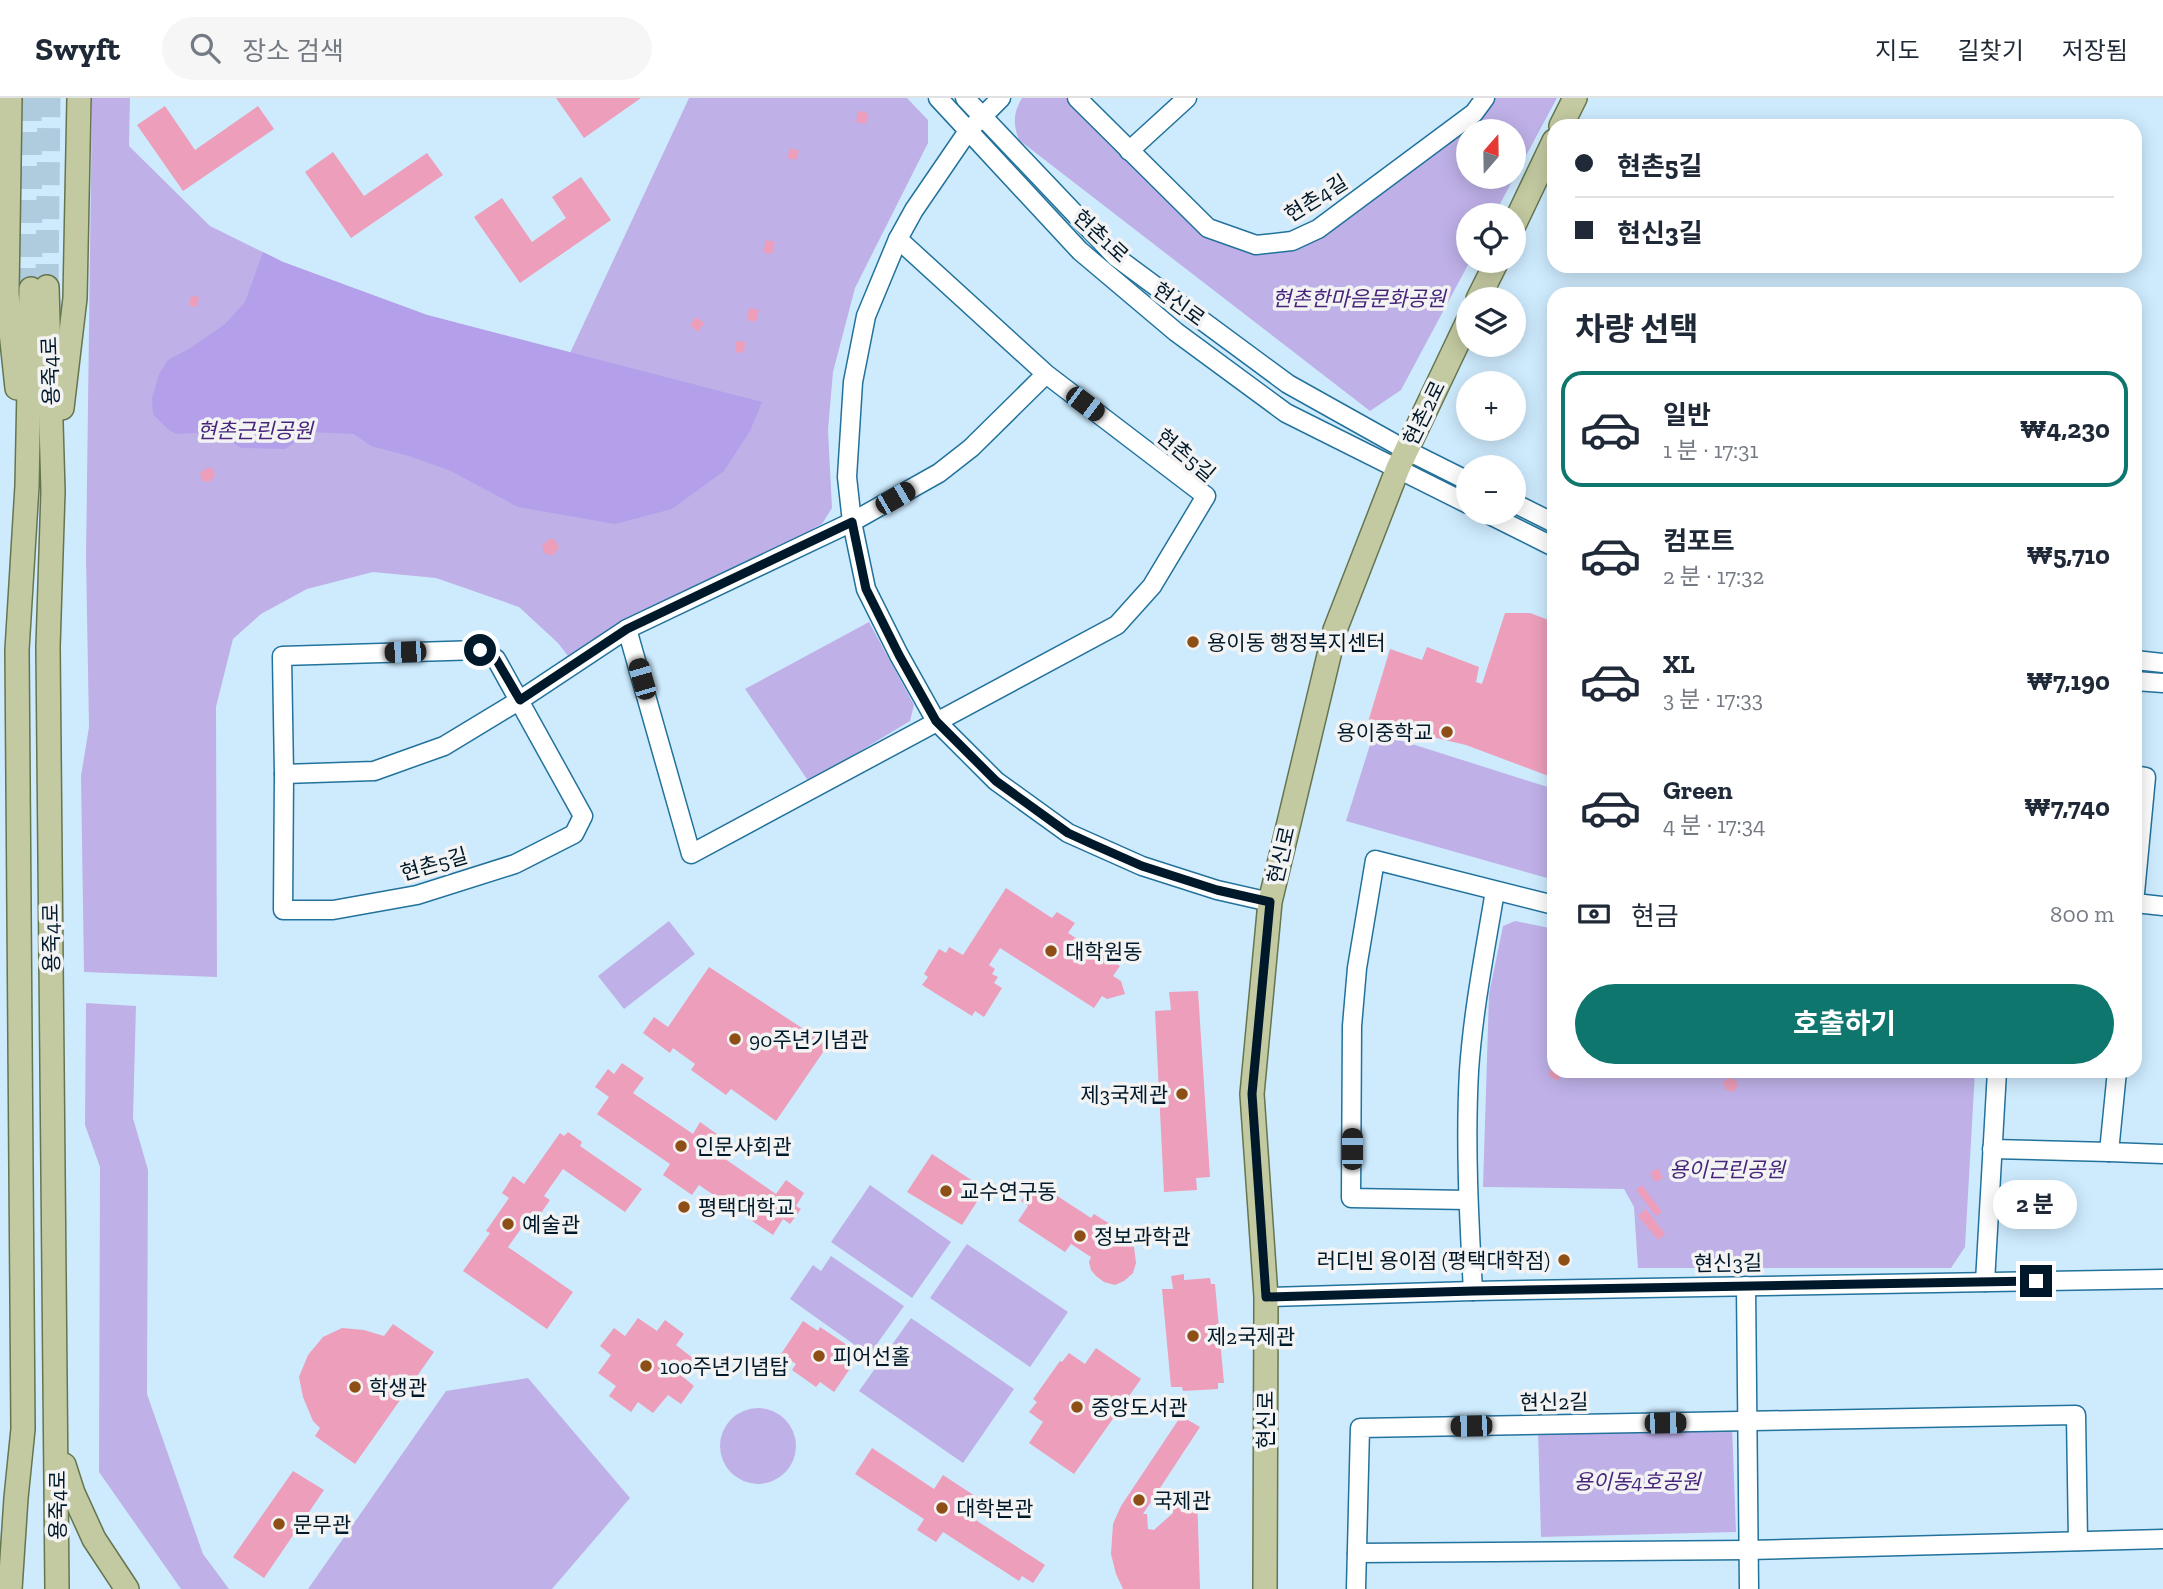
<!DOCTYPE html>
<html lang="ko">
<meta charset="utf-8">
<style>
:root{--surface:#fff;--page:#f6f6f7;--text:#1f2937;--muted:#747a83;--line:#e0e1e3;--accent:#0f766e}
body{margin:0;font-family:"Zilla Slab","Noto Sans KR",serif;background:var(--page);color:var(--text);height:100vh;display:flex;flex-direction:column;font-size:26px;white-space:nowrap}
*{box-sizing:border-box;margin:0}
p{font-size:23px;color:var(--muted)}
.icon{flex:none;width:38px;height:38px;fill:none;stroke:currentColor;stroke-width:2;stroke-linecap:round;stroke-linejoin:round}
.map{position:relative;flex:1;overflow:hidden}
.panel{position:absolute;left:1547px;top:189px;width:595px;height:791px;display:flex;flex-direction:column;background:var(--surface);border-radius:21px;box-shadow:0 4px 18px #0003}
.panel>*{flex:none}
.guide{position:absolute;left:1547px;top:21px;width:595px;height:154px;border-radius:21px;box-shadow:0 4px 18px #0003;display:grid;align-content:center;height:154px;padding:0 28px;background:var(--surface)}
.needle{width:46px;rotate:20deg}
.fabs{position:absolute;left:1456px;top:21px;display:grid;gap:14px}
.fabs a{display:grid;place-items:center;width:70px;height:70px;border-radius:50%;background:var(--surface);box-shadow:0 4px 18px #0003;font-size:35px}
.end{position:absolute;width:32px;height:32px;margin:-16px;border:9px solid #00192a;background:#fff;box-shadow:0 0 0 4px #fff}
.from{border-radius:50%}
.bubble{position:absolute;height:49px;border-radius:24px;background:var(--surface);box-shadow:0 4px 18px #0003;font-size:23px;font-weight:700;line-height:49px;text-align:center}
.car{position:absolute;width:21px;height:42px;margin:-21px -10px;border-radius:9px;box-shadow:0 0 5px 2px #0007;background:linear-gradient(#222 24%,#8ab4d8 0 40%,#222 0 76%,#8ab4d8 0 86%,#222 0)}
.guide b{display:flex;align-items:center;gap:24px;height:66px;font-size:26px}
.guide b+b{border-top:2px solid var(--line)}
.guide i{width:18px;height:18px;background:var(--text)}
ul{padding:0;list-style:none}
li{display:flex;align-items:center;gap:21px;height:116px;margin:0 14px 10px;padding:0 14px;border:4px solid transparent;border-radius:21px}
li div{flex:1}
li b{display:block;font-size:26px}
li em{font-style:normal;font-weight:700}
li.current{border-color:var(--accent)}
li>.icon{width:63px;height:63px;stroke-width:1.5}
h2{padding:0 28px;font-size:32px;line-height:84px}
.pay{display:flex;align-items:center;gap:18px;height:77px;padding:0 28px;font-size:26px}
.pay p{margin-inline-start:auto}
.primary-button{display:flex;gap:14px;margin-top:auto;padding:14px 28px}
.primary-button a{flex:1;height:80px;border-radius:42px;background:var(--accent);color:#fff;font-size:28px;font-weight:700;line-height:80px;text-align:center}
header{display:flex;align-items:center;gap:42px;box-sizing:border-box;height:98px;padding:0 35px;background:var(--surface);border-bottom:2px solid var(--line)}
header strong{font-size:33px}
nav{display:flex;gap:38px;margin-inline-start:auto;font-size:24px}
.search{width:490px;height:63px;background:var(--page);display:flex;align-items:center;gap:18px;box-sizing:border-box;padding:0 24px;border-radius:38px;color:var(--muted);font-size:26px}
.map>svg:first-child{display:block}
</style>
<header>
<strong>Swyft</strong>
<div class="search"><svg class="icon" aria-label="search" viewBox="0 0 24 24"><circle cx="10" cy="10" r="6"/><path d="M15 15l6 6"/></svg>장소 검색</div>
<nav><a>지도</a><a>길찾기</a><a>저장됨</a></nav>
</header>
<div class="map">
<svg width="2163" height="1491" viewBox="0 0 2163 1491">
<rect width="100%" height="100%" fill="#ceebfe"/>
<g fill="#bfb1e8" fill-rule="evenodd">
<path d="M92 0H130L129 48 210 128 283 164 427 217 570 255 689 0H907L928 22V45L855 190 833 274 828 332 832 410 822 426 571 562 558 545 519 509 436 480 373 474 307 491 261 516 233 541 216 609 217 879 84 874 81 678 89 629 86 460Z"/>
<path d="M1022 0H1077L1208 130 1256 147 1289 143 1485 0H1557L1494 117H1468L1470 163 1401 292 1370 313 1019 42C1013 26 1013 15 1022 0ZM1468 33H1514V79H1468Z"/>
<path d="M869 524 914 607 910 623 809 684 745 591Z"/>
<path d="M1374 634 1554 691V782L1346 723Z"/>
<path d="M669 823 695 856 624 911 598 878Z"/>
<path d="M1515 823 1554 831V973H1975L1965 1149 1951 1170H1638L1634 1109 1624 1091 1483 1089 1489 896 1503 828Z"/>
<path d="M86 905 136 908 133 1020 148 1072 147 1296 203 1456 229 1491H181L99 1374 100 1069 85 1027Z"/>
<path d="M870 1087 951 1144 912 1200 831 1144Z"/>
<path d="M967 1146 1068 1214 1030 1269 930 1200Z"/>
<path d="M831 1158 904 1208 869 1257 790 1201 813 1167 821 1173Z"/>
<path d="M911 1220 1014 1291 963 1365 859 1293Z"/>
<path d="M528 1280 630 1400 552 1491H308L446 1293Z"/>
<circle cx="758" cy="1348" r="38"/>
<path d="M1732 1327 1736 1434 1541 1439 1538 1332Z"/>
</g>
<path fill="#b49fea" d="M263 154 283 164 427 217 762 304 750 333 724 373 672 411 615 426 518 409 451 373 409 358 371 348 354 336 310 334 285 351 241 350 230 343 200 335 176 336 168 331 153 316 152 301 159 276 168 262 192 249 225 226 245 204Z"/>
<g fill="#ec9eba">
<path d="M556 0H641L584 40Z"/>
<path d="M165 8 195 52 258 8 274 31 183 93 137 27Z"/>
<path d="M858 13 868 15 866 26 856 24Z"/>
<path d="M790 50 799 53 796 62 787 60Z"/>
<path d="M333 54 364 98 427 55 443 77 351 140 305 74Z"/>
<path d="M581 79 611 122 520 185 474 119 502 100 532 144 566 120 552 99Z"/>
<path d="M766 142 775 144 772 156 763 154Z"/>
<path d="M191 198 199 199 197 209 189 208Z"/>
<path d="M749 210 759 212 756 224 747 222Z"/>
<path d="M696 219 704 225 698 234 690 227Z"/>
<path d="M736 243 745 244 744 255 735 254Z"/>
<path d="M207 370H212L215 377 210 384 202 383 200 375Z"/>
<path d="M549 441 555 442 559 450 553 457 545 456 542 448Z"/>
<path d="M1505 515H1530L1554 524V680L1466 647 1368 624 1390 551 1422 562 1427 549 1479 569 1476 584 1482 586Z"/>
<path d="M1006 790 1052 820 1057 814 1075 825 1068 835 1120 868 1113 878 1121 883 1125 896 1107 901 1102 898 1094 910 1000 850 989 867 995 871 992 876 998 879 994 885 1002 890 984 919 975 913 972 918 922 887 928 879 924 876 939 851 946 855 949 849 963 857Z"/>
<path d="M709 869 828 947 776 1023 731 991 726 997 691 972 695 966 673 950 670 955 643 935 654 919 668 929Z"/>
<path d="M1198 893 1210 1079 1196 1080 1197 1092 1164 1094 1155 913 1171 912 1169 894Z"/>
<path d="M622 965 644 980 633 995 693 1036 700 1024 724 1041 715 1054 776 1096 786 1082 804 1095 796 1108 801 1111 790 1126 783 1121 773 1137 699 1087 692 1097 663 1077 670 1066 597 1016 609 999 595 989 608 971 614 976Z"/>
<path d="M1554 966V973H1564L1557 983 1548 977Z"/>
<path d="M1728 980 1736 982 1738 988 1733 994 1726 992 1723 984Z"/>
<path d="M568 1034 582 1044 580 1048 642 1091 625 1114 563 1071 544 1098 550 1102 539 1118 533 1114 508 1149 573 1194 547 1231 463 1173 490 1135 486 1133 509 1100 502 1095 513 1078 524 1086 560 1035 564 1038Z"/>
<path d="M932 1056 985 1091 962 1127 907 1094Z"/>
<path d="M1658 1070 1663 1080 1655 1084 1650 1075Z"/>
<path d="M1642 1087 1662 1114 1656 1118 1636 1092Z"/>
<path d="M1042 1088 1091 1120 1094 1116 1110 1126 1108 1130 1134 1149 1136 1165 1133 1175 1124 1183 1115 1187 1104 1184 1096 1178 1091 1172 1089 1164 1091 1159 1071 1146 1065 1154 1018 1123 1028 1108 1021 1103 1031 1089 1038 1093Z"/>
<path d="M1646 1111 1665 1136 1658 1142 1638 1118Z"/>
<path d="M1184 1176V1182L1210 1180 1211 1186H1215L1224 1285H1218V1291L1183 1293 1182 1289H1171L1162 1191H1173L1171 1178Z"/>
<path d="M638 1220 657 1233 665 1222 684 1236 676 1247 694 1261 682 1278 694 1288 681 1306 668 1297 653 1315 638 1304 631 1314 609 1298 616 1288 598 1275 611 1257 600 1248 614 1230 625 1238Z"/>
<path d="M803 1223 818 1233 820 1229 847 1247 845 1250 858 1259 834 1294 820 1284 816 1289 792 1272 796 1266 781 1256Z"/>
<path d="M393 1226 434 1254 355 1366 315 1338 320 1330 313 1323 303 1299 299 1279 308 1257 323 1239 342 1230 364 1232 384 1238Z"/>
<path d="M1096 1250 1141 1281 1074 1376 1029 1345 1043 1324 1029 1314 1037 1304 1033 1301 1060 1263 1062 1264 1069 1255 1085 1266Z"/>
<path d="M1181 1318 1200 1329 1143 1416H1147L1148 1431 1154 1432 1173 1415 1174 1396 1197 1395 1200 1491H1123L1116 1476 1111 1456 1113 1426 1121 1408Z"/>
<path d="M872 1350 934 1391 943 1377 981 1402 971 1419 1045 1467 1033 1485 1022 1478 1019 1483 943 1434 936 1444 917 1432 924 1421 855 1376Z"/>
<path d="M293 1373 324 1392 264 1480 233 1459Z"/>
</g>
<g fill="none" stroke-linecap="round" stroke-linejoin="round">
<g stroke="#afccde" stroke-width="23" stroke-dasharray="23 11" stroke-linecap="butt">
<path d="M30 0 31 191"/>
<path d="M47 189 49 0"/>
</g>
<defs>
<g id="minor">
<path d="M938 0 1080 153 1176 234 1286 315 1468 406"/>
<path d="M965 0 1116 159 1288 286 1406 352 1468 383"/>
<path d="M1001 0 968 33 914 112 898 141 866 218 853 284 847 379 852 424 866 491 899 557 936 623 996 683 1068 735 1142 768 1217 792 1270 804"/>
<path d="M1077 0 1208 130 1256 147 1292 143 1318 131 1474 15 1485 0"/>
<path d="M1129 53 1187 0"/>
<path d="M898 141 1046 276 1206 398 1152 488 1117 527 691 756 627 531 852 424 939 375 971 350 1046 276"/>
<path d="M1514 405 1554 425"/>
<path d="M1486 415 1554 449"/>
<path d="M480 552 496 561 583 718 574 736 515 766 417 797 333 812H283L284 676 282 558Z"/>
<path d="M2135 562 2163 565"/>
<path d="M2135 583 2163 585"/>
<path d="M284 676 374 673 444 648 520 602 627 531"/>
<path d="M2135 677 2146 679 2135 795"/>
<path d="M2135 805 2163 808"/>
<path d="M2117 973 2109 1054 2163 1056"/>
<path d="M1992 1051 2109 1054"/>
<path d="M1468 1102 1351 1100 1352 928 1357 870 1375 762 1554 807"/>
<path d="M1985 1184 1997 973"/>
<path d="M1746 1188 1749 1491"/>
<path d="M1473 1193C1469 1120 1465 1046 1469 973 1473 913 1485 853 1495 793"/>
<path d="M1266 1199 1473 1193 2163 1181"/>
<path d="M1357 1455 1748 1452 2163 1441"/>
<path d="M1356 1491 1360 1330 2076 1317 2078 1443"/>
</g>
<g id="major">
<path d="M10 0 7 196 17 290"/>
<path d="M1561 28 1575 0"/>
<path d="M1514 127 1554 43"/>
<path d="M47 189 53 393 48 549 57 1491"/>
<path d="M1478 201 1497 163"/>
<path d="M62 310 75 200 79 0"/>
<path d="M64 1367 73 1395 94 1441 127 1491"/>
<path d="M10 1491 16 1400 23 1331 17 552 27 388 31 191"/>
<path d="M1265 1491 1266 1199 1252 996 1270 804 1335 532 1398 370 1468 223"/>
</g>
</defs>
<use href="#minor" stroke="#22729c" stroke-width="21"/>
<use href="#major" stroke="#65754f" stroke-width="26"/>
<use href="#minor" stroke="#fff" stroke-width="18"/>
<use href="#major" stroke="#c3caa1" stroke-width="23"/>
</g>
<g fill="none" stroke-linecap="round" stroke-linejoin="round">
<path stroke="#00192a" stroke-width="9" d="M480 552 496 561 520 602 627 531 852 424 866 491 899 557 936 623 996 683 1068 735 1092 746 1142 768 1217 792 1270 804 1252 996 1266 1199 1473 1193 2036 1183"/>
</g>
<g fill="#8e4f17" stroke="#f3f3f3" stroke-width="2.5">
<circle cx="1193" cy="544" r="7"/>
<circle cx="1447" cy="634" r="7"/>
<circle cx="1051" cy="853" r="7"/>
<circle cx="735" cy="941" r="7"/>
<circle cx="1182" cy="996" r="7"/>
<circle cx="681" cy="1048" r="7"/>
<circle cx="946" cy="1093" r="7"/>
<circle cx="684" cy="1109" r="7"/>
<circle cx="508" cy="1126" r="7"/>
<circle cx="1080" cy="1138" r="7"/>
<circle cx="1564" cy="1162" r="7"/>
<circle cx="1193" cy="1238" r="7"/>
<circle cx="819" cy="1258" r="7"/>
<circle cx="646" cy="1268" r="7"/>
<circle cx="355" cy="1289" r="7"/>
<circle cx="1077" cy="1309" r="7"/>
<circle cx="1139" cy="1402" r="7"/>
<circle cx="942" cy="1410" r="7"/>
<circle cx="279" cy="1426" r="7"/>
</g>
<g text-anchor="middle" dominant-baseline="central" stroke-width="7" stroke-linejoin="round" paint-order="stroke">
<g font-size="21" fill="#00192a" stroke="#f3f3f3">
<text transform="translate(1316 100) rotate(-32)">현촌4길</text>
<text transform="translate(1101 138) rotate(43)">현촌1로</text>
<text transform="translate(1179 206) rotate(36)">현신로</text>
<text transform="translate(50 273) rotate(-92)">용죽4로</text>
<text transform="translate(1424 315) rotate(-64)">현촌2로</text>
<text transform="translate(1186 357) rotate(40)">현촌5길</text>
<text transform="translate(1281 757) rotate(-77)">현신로</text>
<text transform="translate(434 766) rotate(-16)">현촌5길</text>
<text transform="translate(51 840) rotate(-91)">용죽4로</text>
<text transform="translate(1728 1165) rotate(-1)">현신3길</text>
<text transform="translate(1554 1304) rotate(-1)">현신2길</text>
<text transform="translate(1265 1322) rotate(-90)">현신로</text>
<text transform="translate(57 1407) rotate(-90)">용죽4로</text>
</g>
<g font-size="21" font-style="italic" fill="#46257b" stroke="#f3f3f3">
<text x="1359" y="200">현촌한마음문화공원</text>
<text x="255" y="332">현촌근린공원</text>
<text x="1727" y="1071">용이근린공원</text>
<text x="1637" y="1383">용이동4호공원</text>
</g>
<g font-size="21" fill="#00192a" stroke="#f3f3f3" text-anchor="start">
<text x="1207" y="544">용이동 행정복지센터</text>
<text x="1433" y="634" text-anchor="end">용이중학교</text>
<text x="1065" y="853">대학원동</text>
<text x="749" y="941">90주년기념관</text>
<text x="1168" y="996" text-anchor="end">제3국제관</text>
<text x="695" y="1048">인문사회관</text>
<text x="960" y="1093">교수연구동</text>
<text x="698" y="1109">평택대학교</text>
<text x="522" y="1126">예술관</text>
<text x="1094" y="1138">정보과학관</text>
<text x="1550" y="1162" text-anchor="end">러디빈 용이점 (평택대학점)</text>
<text x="1207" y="1238">제2국제관</text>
<text x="833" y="1258">피어선홀</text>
<text x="660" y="1268">100주년기념탑</text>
<text x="369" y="1289">학생관</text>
<text x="1091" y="1309">중앙도서관</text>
<text x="1153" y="1402">국제관</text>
<text x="956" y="1410">대학본관</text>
<text x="293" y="1426">문무관</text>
</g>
</g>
</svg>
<div class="fabs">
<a><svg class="needle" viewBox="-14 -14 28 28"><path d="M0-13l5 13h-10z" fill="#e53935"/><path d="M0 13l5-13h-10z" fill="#747a83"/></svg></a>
<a><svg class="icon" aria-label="locate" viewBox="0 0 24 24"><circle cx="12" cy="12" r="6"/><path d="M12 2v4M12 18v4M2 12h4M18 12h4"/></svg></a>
<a><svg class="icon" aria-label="layers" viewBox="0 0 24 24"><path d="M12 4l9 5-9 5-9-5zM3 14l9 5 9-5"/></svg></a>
<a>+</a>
<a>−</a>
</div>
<i class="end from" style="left:480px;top:552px"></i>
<i class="end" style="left:2036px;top:1183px"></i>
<div class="bubble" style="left:1993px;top:1082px;width:84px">2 분</div>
<i class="car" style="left:1085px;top:306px;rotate:127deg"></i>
<i class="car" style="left:895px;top:400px;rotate:60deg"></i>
<i class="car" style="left:405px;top:554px;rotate:268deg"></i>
<i class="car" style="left:642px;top:581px;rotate:344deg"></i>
<i class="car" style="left:1352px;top:1051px;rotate:0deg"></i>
<i class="car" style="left:1665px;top:1325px;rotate:89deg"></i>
<i class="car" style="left:1471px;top:1328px;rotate:269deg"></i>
<div class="guide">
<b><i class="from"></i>현촌5길</b>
<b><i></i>현신3길</b>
</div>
<section class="panel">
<h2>차량 선택</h2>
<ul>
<li class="current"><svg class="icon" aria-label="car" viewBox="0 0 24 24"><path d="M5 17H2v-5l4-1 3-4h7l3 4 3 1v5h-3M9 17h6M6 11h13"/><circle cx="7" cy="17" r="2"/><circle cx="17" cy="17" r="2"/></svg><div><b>일반</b><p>1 분 · 17:31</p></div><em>₩4,230</em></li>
<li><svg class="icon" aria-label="car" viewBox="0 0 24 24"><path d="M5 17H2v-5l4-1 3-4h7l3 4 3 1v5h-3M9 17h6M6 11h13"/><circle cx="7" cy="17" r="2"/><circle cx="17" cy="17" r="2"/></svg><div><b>컴포트</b><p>2 분 · 17:32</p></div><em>₩5,710</em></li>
<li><svg class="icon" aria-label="car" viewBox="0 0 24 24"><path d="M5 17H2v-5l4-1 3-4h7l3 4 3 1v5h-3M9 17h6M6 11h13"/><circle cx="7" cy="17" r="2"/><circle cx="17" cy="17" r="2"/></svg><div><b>XL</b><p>3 분 · 17:33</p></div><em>₩7,190</em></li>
<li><svg class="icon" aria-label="car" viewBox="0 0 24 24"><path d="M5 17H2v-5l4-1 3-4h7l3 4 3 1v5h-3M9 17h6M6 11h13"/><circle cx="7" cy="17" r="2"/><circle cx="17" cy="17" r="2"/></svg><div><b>Green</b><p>4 분 · 17:34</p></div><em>₩7,740</em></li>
</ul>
<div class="pay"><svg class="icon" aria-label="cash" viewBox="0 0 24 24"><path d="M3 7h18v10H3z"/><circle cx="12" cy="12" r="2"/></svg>현금<p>800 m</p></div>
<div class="primary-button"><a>호출하기</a></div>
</section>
</div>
